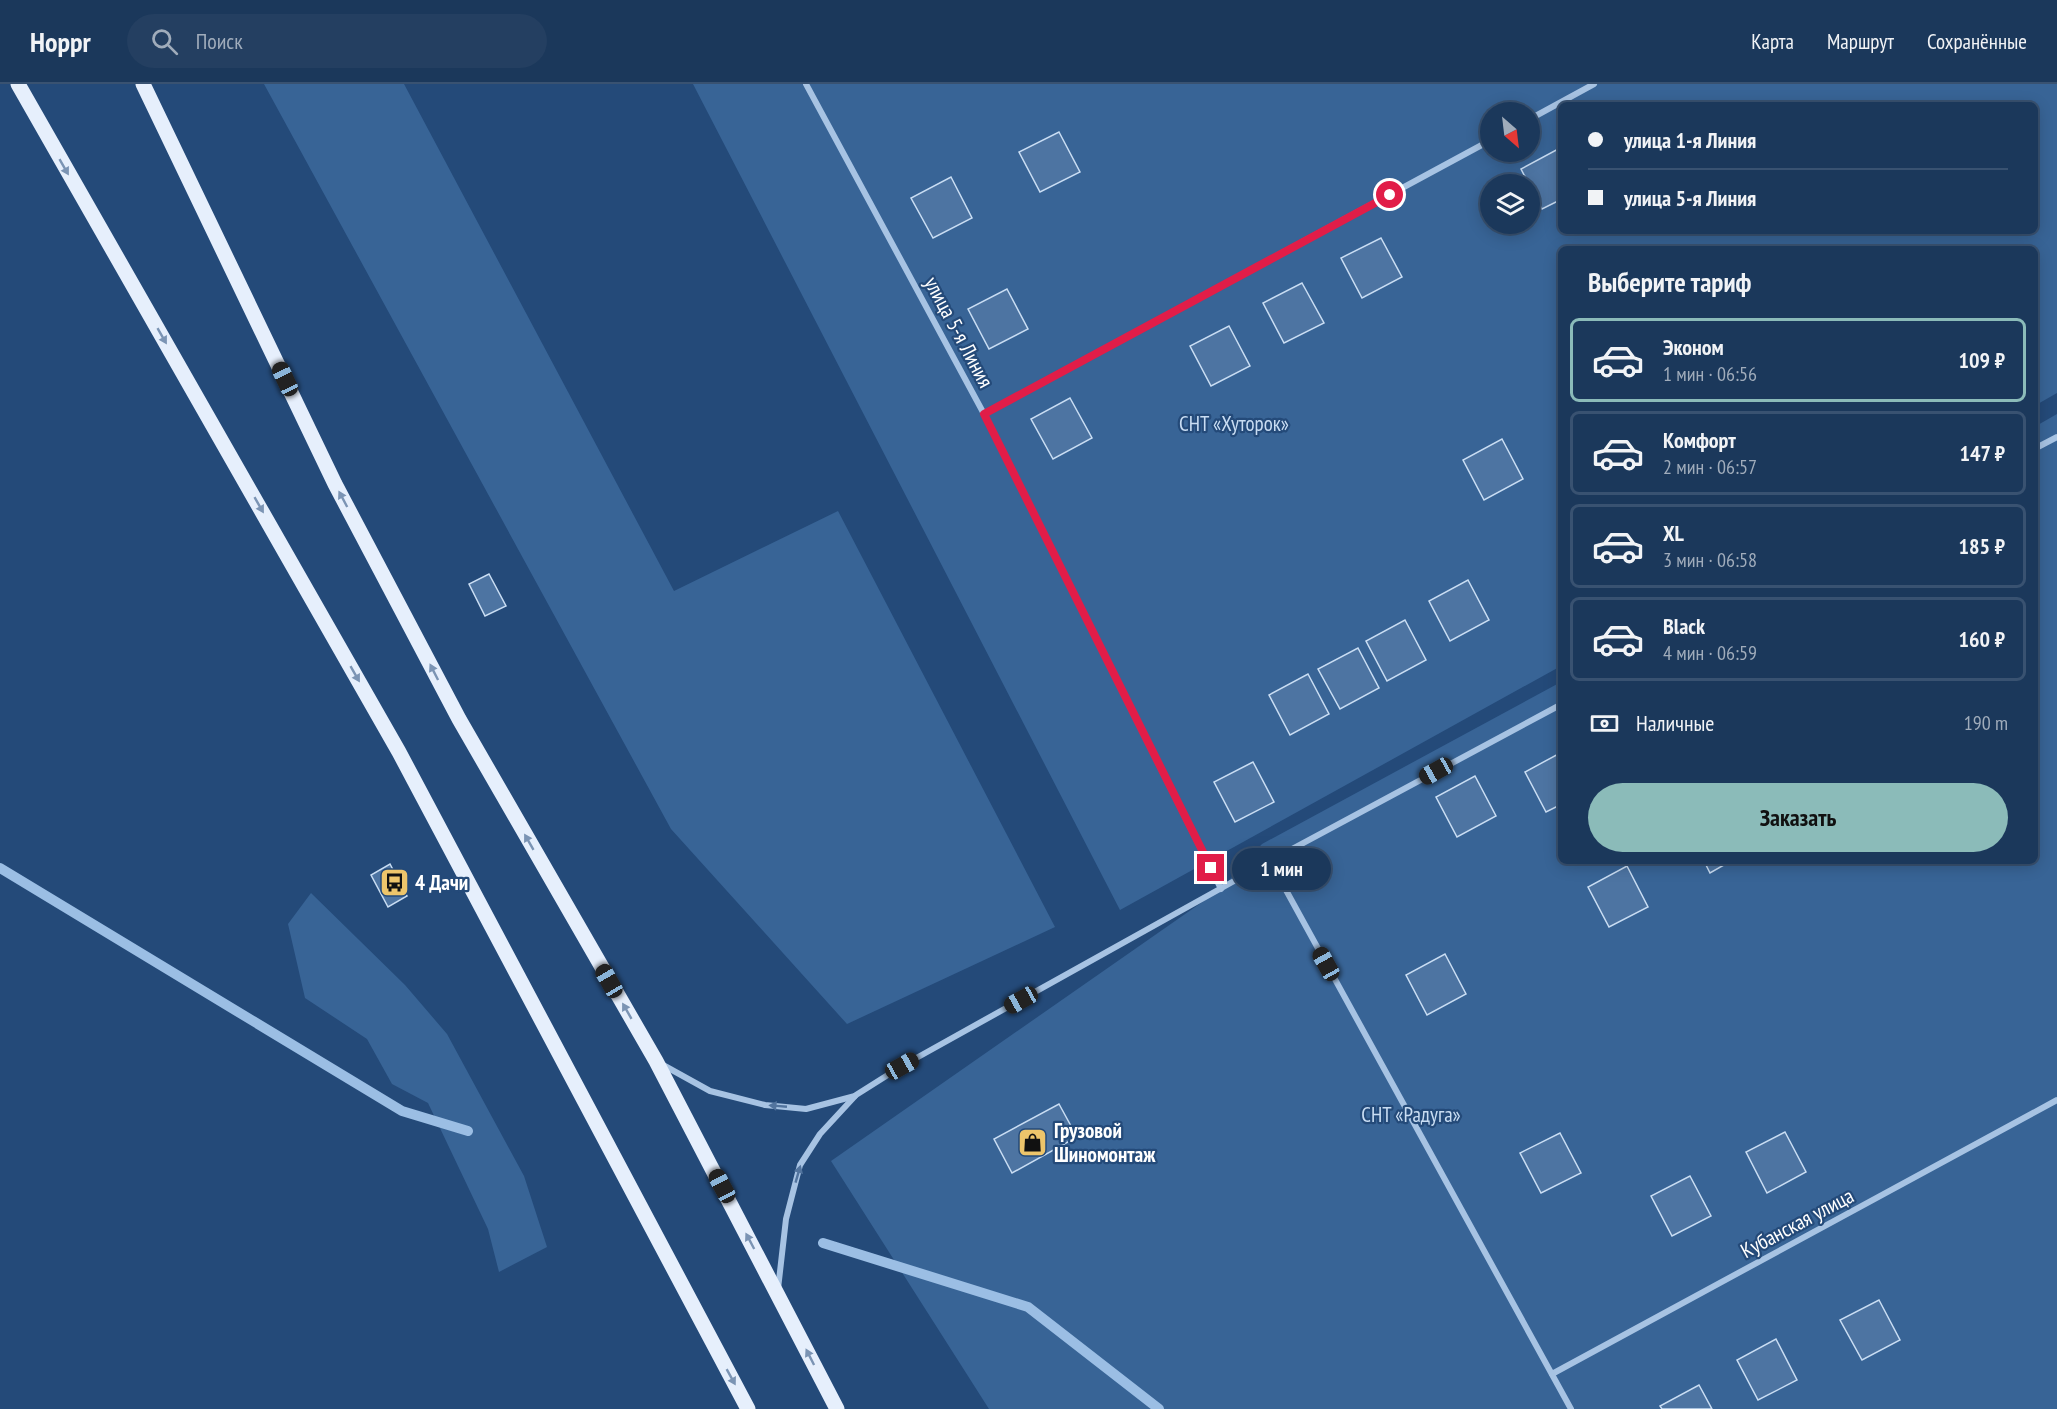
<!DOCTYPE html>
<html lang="ru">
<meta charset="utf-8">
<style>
:root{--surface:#1b385b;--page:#243f61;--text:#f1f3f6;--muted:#a0acbb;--line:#395271;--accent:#8bbbb9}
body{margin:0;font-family:"PT Sans Narrow",sans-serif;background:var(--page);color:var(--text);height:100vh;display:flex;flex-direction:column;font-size:22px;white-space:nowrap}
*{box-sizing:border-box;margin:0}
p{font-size:20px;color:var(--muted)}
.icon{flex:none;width:33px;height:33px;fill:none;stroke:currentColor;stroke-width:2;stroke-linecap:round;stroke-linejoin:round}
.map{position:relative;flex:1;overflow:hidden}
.side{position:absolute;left:1558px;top:162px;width:480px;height:618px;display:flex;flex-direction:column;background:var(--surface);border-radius:9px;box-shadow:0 3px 15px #0003,0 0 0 2px var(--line)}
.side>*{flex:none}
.top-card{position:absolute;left:1558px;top:18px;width:480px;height:132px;border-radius:9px;box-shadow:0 3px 15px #0003,0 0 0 2px var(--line);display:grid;align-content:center;height:132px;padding:0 30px;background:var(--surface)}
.needle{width:39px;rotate:152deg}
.tools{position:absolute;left:1480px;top:18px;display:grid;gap:12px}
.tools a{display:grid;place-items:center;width:60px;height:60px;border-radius:50%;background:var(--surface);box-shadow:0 3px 15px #0003,0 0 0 2px var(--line);font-size:30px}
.end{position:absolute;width:27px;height:27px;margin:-14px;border:8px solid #e11d48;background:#fff;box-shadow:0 0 0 3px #fff}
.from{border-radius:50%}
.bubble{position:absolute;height:42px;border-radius:21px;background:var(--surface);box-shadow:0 3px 15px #0003,0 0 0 2px var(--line);font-size:20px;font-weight:700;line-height:42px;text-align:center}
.car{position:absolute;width:18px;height:36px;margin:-18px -9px;border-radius:8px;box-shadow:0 0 4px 2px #0007;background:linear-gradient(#222 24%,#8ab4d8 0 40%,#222 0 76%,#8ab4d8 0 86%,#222 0)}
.top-card b{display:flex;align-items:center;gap:21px;height:57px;font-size:22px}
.top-card b+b{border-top:2px solid var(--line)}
.top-card i{width:15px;height:15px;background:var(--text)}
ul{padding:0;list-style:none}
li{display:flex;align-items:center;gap:18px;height:84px;margin:0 12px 9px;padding:0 18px;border:3px solid var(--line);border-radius:9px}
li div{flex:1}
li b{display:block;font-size:22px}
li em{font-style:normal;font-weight:700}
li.current{border-color:var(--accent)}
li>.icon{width:54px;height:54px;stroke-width:1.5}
h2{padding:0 30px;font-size:27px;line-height:72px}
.pay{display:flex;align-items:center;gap:15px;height:66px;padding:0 30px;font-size:22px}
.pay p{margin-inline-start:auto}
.button{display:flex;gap:12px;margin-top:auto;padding:12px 30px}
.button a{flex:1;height:69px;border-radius:36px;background:var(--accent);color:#111;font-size:24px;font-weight:700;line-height:69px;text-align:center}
header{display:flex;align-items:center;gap:36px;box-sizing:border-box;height:84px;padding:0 30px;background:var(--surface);border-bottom:2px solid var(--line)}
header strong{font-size:28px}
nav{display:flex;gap:33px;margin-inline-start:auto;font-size:21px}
.search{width:420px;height:54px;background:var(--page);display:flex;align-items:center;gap:15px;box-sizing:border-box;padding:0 21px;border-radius:33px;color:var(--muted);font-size:22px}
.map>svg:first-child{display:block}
</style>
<header>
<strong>Hoppr</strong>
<div class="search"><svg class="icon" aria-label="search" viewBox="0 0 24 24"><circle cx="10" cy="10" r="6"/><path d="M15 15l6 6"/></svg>Поиск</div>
<nav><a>Карта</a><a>Маршрут</a><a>Сохранённые</a></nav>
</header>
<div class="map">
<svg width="2057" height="1325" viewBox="0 0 2057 1325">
<rect width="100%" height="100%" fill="#244a79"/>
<g fill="#386496" fill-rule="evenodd">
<path d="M264 0H404L674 507 838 427 1055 843 847 940 671 745Z"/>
<path d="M693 0H2057V309L2036 321V165H1562L1561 582 1120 826ZM1562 21H2036V147H1562ZM1491 28H1530V68H1491ZM1491 100H1530V140H1491Z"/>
<path d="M2057 330V1325H989L831 1077 1221 805 1262 760 1561 598 1562 777H2036V342Z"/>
<path d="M311 809 405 901 447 950 524 1092 547 1163 499 1188 488 1145 428 1019 392 1000 367 955 305 914 288 840Z"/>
</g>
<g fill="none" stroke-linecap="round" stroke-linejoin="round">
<g stroke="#9bbee4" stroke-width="10">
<path d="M0 784 402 1027 468 1047"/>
<path d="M823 1159 1028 1223 1159 1325"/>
</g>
</g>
<g fill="#4d74a2" stroke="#c9ddf3" stroke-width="1.5">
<path d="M1059 48 1080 88 1040 108 1019 68Z"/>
<path d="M1560 64 1562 115 1542 125 1521 85Z"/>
<path d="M951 93 972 134 933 154 911 114Z"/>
<path d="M1381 154 1402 193 1362 214 1341 174Z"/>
<path d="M1302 199 1324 239 1284 259 1263 219Z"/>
<path d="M1007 205 1028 245 989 265 968 225Z"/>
<path d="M1229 242 1250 282 1211 302 1190 262Z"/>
<path d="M1070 314 1092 354 1053 375 1031 335Z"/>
<path d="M1502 355 1523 395 1484 416 1463 376Z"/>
<path d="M489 490 506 522 485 532 469 500Z"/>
<path d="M1468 496 1489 536 1450 557 1429 517Z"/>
<path d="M1405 536 1426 576 1387 597 1366 557Z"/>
<path d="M1358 564 1379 604 1340 625 1318 585Z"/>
<path d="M1308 590 1329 630 1290 651 1269 611Z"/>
<path d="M1562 668V720L1546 728 1525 688Z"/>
<path d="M1253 678 1274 718 1235 738 1214 698Z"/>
<path d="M1475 692 1496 732 1457 753 1436 713Z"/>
<path d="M1704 777H1731L1710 789Z"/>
<path d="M390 780 407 812 388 823 371 791Z"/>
<path d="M1627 782 1648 823 1609 843 1588 803Z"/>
<path d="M1445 870 1466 910 1427 931 1406 891Z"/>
<path d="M1059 1020 1077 1053 1012 1089 994 1055Z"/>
<path d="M1785 1048 1806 1088 1767 1109 1746 1068Z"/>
<path d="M1560 1049 1581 1089 1541 1109 1520 1069Z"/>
<path d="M1690 1092 1711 1132 1672 1152 1651 1112Z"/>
<path d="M1879 1216 1900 1256 1862 1276 1840 1236Z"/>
<path d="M1776 1255 1797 1296 1758 1316 1737 1276Z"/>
<path d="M1699 1301 1712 1325H1662L1660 1322Z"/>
</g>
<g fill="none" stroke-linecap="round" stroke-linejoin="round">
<g stroke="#a7c3e3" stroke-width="6">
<path d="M806 0 984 330 1221 805"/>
<path d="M1530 35 1594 0"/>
<path d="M984 330 1491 56"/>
<path d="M2036 364 2057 353"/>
<path d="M1270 777 1571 1325"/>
<path d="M663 981 710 1007 765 1021 806 1025 855 1012"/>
<path d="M778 1205 786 1135 800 1081 820 1050 856 1011 902 982 1270 777 1562 620"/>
<path d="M1552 1290 2057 1016"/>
</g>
<g stroke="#e6effc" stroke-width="15">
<path d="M18 0 399 668 748 1325"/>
<path d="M143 0 335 400 459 635 656 977 837 1325"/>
</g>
</g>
<defs><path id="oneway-solid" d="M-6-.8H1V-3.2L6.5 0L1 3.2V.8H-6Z" transform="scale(1.5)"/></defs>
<g fill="#7b94b4">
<use href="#oneway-solid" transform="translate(64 83) rotate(60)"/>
<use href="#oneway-solid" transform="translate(162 252) rotate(60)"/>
<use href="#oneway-solid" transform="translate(343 415) rotate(-118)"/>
<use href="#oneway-solid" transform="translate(259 421) rotate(60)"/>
<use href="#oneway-solid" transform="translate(434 588) rotate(-117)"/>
<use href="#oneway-solid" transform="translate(355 590) rotate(60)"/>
<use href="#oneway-solid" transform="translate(529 758) rotate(-120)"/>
<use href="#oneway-solid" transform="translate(627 927) rotate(-120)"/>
<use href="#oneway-solid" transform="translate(750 1157) rotate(-118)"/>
<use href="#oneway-solid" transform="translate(810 1273) rotate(-117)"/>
<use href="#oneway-solid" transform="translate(731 1293) rotate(61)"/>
</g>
<g fill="#52749e">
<use href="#oneway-solid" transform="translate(778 1022) rotate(-175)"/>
<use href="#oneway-solid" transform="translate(798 1090) rotate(-74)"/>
</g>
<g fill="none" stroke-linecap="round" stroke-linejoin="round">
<path stroke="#e11d48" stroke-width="8" d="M1211 784 984 330 1390 111"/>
</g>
<defs>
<symbol id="bus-square" viewBox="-11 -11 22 22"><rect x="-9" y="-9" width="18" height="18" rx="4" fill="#edc56b" stroke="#244a79"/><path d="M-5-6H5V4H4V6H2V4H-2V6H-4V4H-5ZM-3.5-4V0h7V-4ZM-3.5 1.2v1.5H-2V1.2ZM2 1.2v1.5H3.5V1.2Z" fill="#111"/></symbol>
<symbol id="shop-square" viewBox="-11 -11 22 22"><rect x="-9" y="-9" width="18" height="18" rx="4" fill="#edc56b" stroke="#244a79"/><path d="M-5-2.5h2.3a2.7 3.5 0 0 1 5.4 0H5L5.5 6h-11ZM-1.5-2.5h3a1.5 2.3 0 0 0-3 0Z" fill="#111"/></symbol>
</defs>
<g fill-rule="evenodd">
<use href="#bus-square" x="378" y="782" width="33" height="33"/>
<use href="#shop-square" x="1016" y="1042" width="33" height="33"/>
</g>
<g text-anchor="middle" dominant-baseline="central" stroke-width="4.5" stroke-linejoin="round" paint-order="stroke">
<g font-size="21" fill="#fff" stroke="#244a79">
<text transform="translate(959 248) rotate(62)">улица 5-я Линия</text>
<text transform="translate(1797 1139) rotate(-28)">Кубанская улица</text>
</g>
<g font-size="21" fill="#c9ddf3" stroke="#244a79">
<text x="1234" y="339">СНТ «Хуторок»</text>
<text x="1411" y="1030">СНТ «Радуга»</text>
</g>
<g font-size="21" font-weight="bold" fill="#fff" stroke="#244a79" text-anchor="start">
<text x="415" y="798">4 Дачи</text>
<text x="1054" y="1046">Грузовой<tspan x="1054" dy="24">Шиномонтаж</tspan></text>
</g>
</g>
</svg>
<div class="tools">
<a><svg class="needle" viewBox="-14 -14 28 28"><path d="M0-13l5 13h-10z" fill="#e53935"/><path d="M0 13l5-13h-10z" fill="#a0acbb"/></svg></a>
<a><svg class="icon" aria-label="layers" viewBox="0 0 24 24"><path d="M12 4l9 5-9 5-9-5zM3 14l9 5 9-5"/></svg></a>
</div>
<i class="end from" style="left:1390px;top:111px"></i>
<i class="end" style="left:1211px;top:784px"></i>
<div class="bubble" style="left:1232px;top:764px;width:99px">1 мин</div>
<i class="car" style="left:285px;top:295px;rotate:335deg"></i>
<i class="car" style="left:1436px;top:687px;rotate:241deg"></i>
<i class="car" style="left:1326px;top:880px;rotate:331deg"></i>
<i class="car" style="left:609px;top:897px;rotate:330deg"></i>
<i class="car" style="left:1021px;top:916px;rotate:241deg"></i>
<i class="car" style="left:902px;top:982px;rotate:61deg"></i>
<i class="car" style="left:722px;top:1102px;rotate:332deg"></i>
<div class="top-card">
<b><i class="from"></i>улица 1-я Линия</b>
<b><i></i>улица 5-я Линия</b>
</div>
<section class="side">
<h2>Выберите тариф</h2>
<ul>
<li class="current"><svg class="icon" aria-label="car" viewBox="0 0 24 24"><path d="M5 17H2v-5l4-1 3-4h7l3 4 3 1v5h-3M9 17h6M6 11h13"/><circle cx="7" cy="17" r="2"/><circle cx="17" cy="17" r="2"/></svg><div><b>Эконом</b><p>1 мин · 06:56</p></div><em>109 ₽</em></li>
<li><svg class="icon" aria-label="car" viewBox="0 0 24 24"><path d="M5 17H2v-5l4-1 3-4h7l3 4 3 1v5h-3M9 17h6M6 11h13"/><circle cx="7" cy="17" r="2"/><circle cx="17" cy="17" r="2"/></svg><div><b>Комфорт</b><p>2 мин · 06:57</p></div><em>147 ₽</em></li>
<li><svg class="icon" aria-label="car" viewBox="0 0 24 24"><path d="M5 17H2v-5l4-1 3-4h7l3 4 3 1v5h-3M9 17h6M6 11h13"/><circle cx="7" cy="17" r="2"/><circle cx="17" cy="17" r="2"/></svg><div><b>XL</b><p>3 мин · 06:58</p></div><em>185 ₽</em></li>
<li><svg class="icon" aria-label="car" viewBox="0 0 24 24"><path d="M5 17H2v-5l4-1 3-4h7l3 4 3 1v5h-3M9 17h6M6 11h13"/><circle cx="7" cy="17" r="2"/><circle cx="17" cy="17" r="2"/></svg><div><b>Black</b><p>4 мин · 06:59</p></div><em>160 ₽</em></li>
</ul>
<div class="pay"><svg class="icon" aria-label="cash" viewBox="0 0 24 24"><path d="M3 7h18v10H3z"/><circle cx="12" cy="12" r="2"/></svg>Наличные<p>190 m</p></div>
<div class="button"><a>Заказать</a></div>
</section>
</div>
